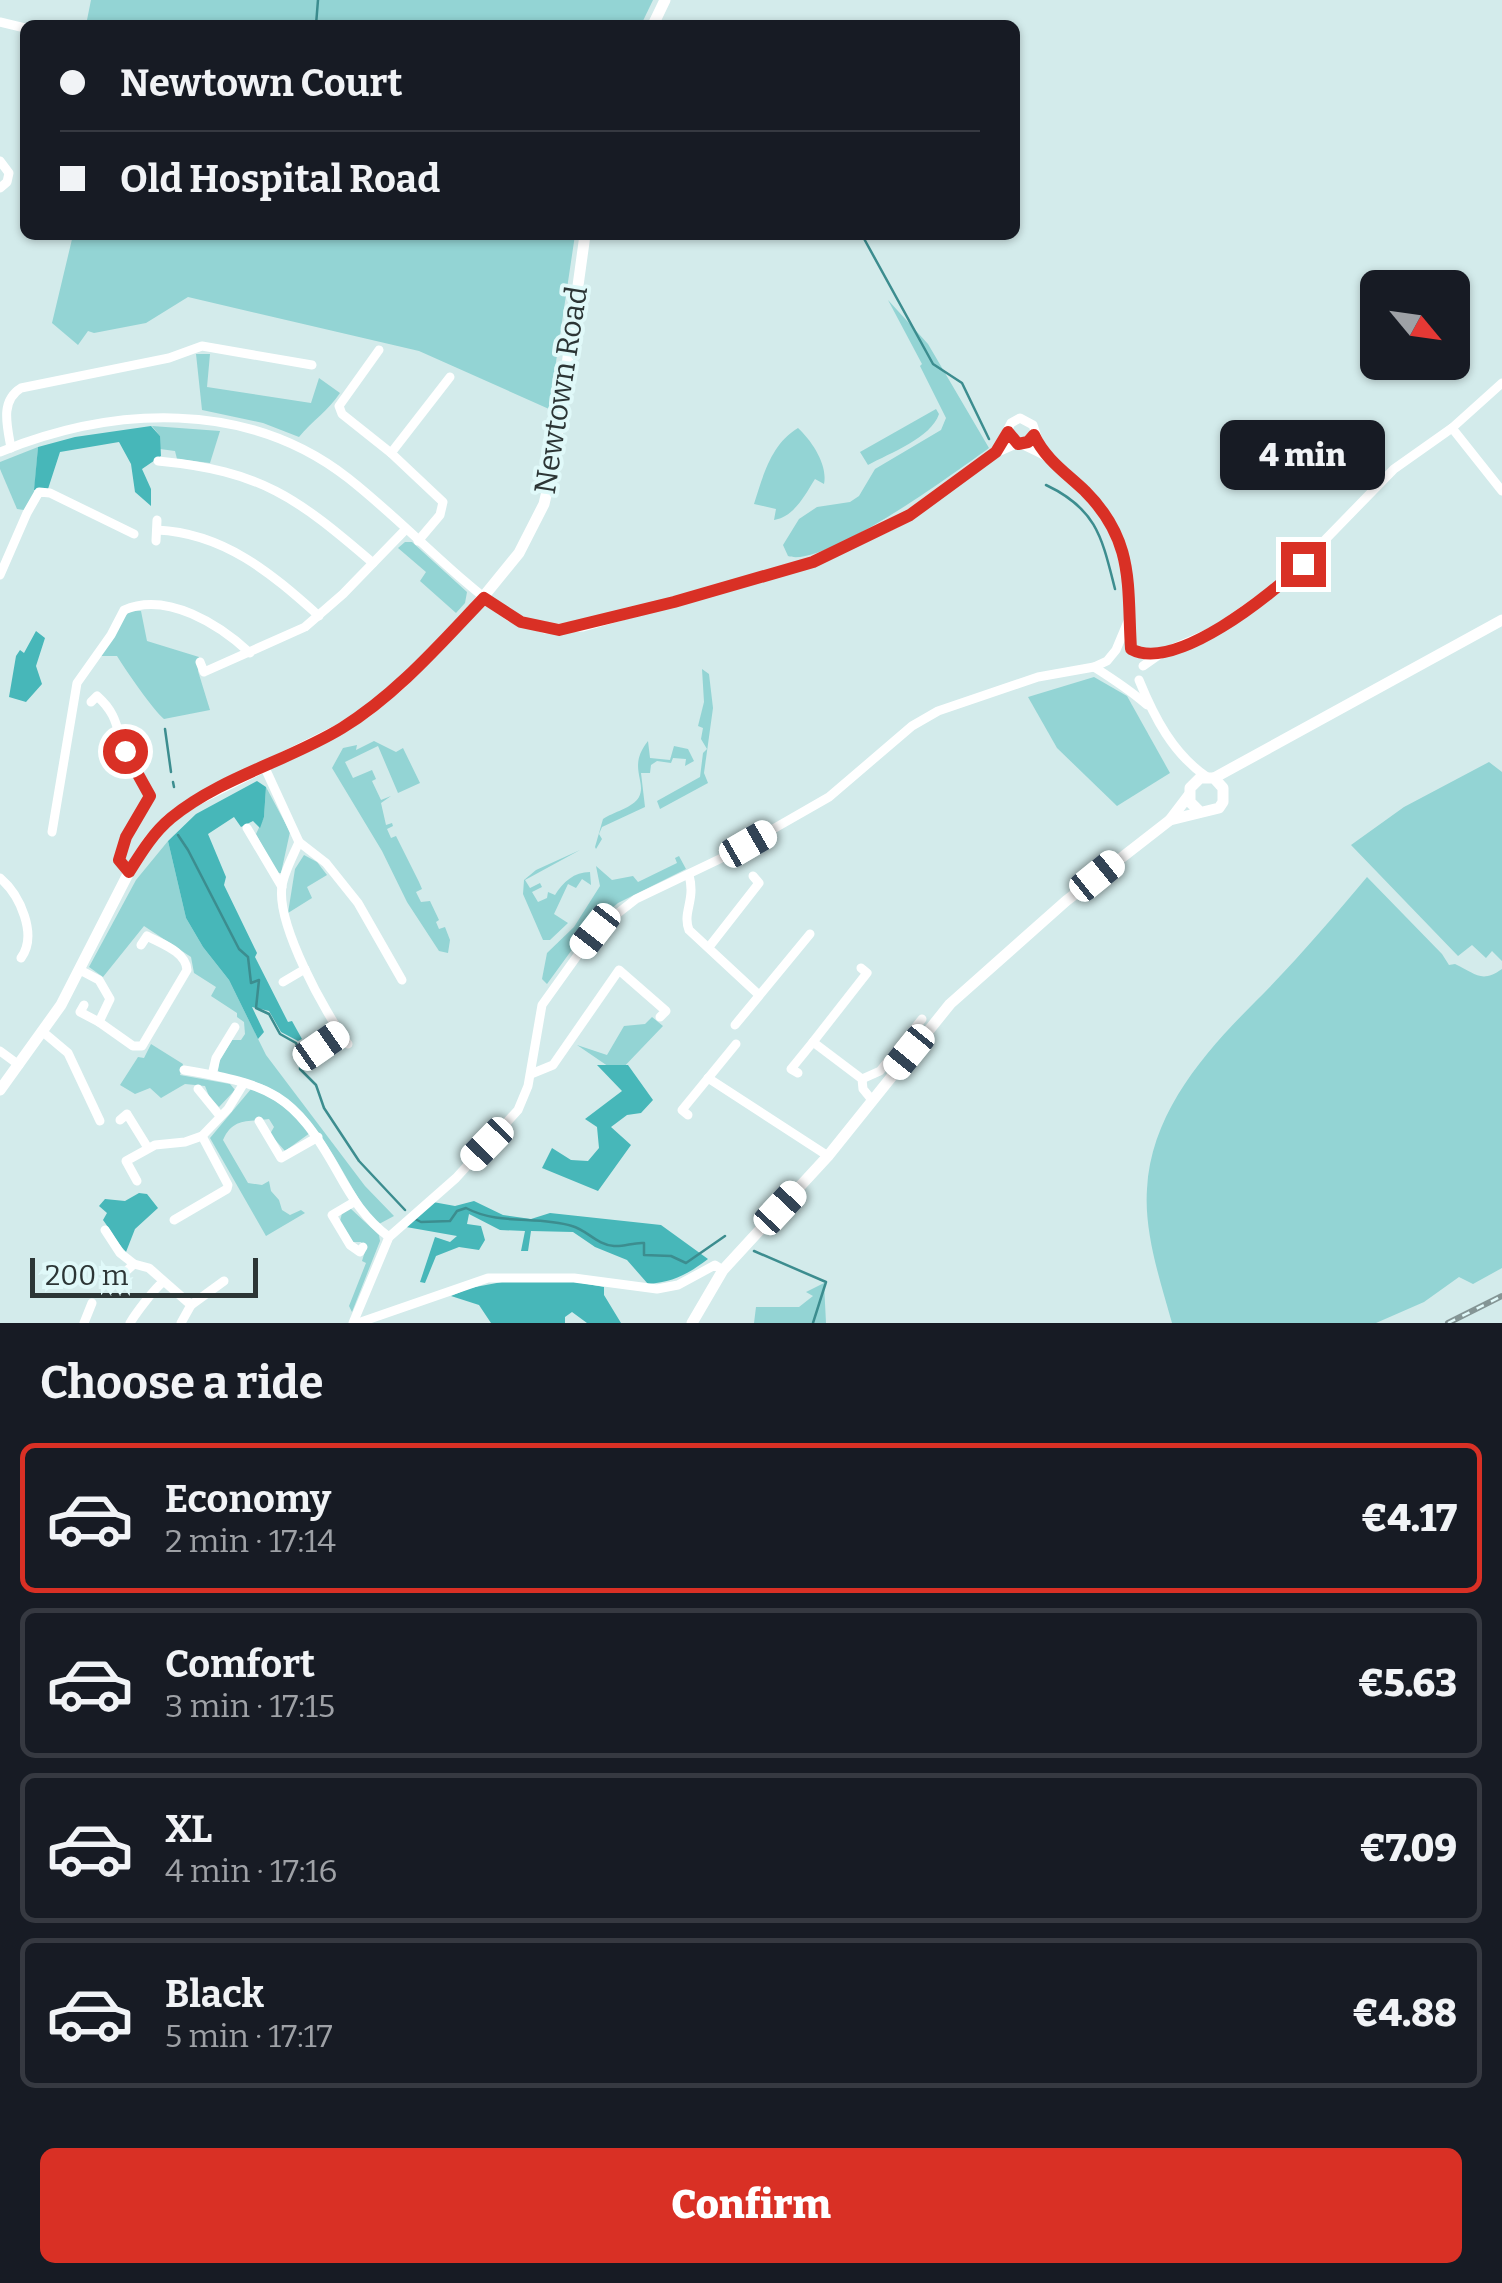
<!DOCTYPE html>
<meta charset="utf-8">
<style>
:root{--surface:#171b24;--page:#242831;--text:#f1f3f6;--muted:#9ea1a6;--line:#363941;--accent:#d93025}
body{margin:0;font-family:Bitter,serif;background:var(--page);color:var(--text);height:100vh;display:flex;flex-direction:column;font-size:38px;white-space:nowrap}
*{box-sizing:border-box;margin:0}
p{font-size:32px;color:var(--muted)}
.icon{flex:none;width:55px;height:55px;fill:none;stroke:currentColor;stroke-width:2;stroke-linecap:round;stroke-linejoin:round}
.map{position:relative;height:1323px;overflow:hidden}
.sheet{display:flex;flex-direction:column;background:var(--surface);flex:1}
.sheet>*{flex:none}
.guide{position:absolute;left:20px;top:20px;width:1000px;height:220px;border-radius:15px;box-shadow:0 2px 8px #0004;display:grid;align-content:center;height:220px;padding:0 40px;background:var(--surface)}
.needle{width:65px;rotate:119deg}
.buttons{position:absolute;left:1360px;top:270px;display:grid;gap:20px}
.buttons a{display:grid;place-items:center;width:110px;height:110px;border-radius:15px;background:var(--surface);box-shadow:0 2px 8px #0004;font-size:50px}
.scale{position:absolute;left:30px;bottom:25px;width:228px;box-sizing:border-box;padding-left:10px;border:5px solid #2c3535;border-top:0;font-size:28px;line-height:35px;white-space:nowrap;color:#2c3535;-webkit-text-stroke:8px #e0f9f9;paint-order:stroke}
.end{position:absolute;width:45px;height:45px;margin:-22px;border:12px solid #d93025;background:#fff;box-shadow:0 0 0 5px #fff}
.from{border-radius:50%}
.bubble{position:absolute;height:70px;border-radius:15px;background:var(--surface);box-shadow:0 2px 8px #0004;font-size:32px;font-weight:800;line-height:70px;text-align:center}
.car{position:absolute;width:30px;height:60px;margin:-30px -15px;border-radius:12px;box-shadow:0 0 8px 2px #0007;background:linear-gradient(#fff 24%,#345 0 40%,#fff 0 76%,#345 0 86%,#fff 0)}
.guide b{display:flex;align-items:center;gap:35px;height:95px;font-size:38px}
.guide b+b{border-top:2px solid var(--line)}
.guide i{width:25px;height:25px;background:var(--text)}
ul{padding:0;list-style:none}
li{display:flex;align-items:center;gap:30px;height:150px;margin:0 20px 15px;padding:0 20px;border:5px solid var(--line);border-radius:15px}
li div{flex:1}
li b{display:block;font-size:38px}
li em{font-style:normal;font-weight:800}
li.on{border-color:var(--accent)}
li>.icon{width:90px;height:90px;stroke-width:1.5}
h2{padding:0 40px;font-size:45px;line-height:120px}
.cta{display:flex;gap:20px;margin-top:auto;padding:20px 40px}
.cta a{flex:1;height:115px;border-radius:15px;background:var(--accent);color:#fff;font-size:40px;font-weight:800;line-height:115px;text-align:center}
.map>svg:first-child{display:block}
</style>
<div class="map">
<svg width="1502" height="1323" viewBox="0 0 1502 1323">
<rect width="100%" height="100%" fill="#d3ebeb"/>
<g fill="#93d4d4">
<path d="M91 0H653L641 25H86Z"/>
<path d="M73 235H575L549 409 419 351 188 297 146 323 94 333 88 331 78 345 52 323Z"/>
<path d="M888 300 928 344 989 448C957 471 824 569 788 556L783 545 799 519 817 507 850 502 859 496 875 469 941 430 946 418 920 366 922 364Z"/>
<path d="M196 354H210L207 387 311 403 319 378 340 393C329 410 312 421 299 437L263 423 202 410Z"/>
<path d="M936 409 939 414C931 438 890 453 868 465L860 452Z"/>
<path d="M152 426 220 431 210 463 177 459 175 451 160 449V436Z"/>
<path d="M798 428C812 441 828 465 824 484L815 479C805 495 794 517 774 520L776 509 754 504C763 476 771 444 798 428Z"/>
<path d="M38 447 34 494 24 510 17 509 0 469V462Z"/>
<path d="M405 542H412L467 592 465 603 456 613 420 581 426 572 398 548Z"/>
<path d="M131 611H141L147 641 199 657 198 671 210 710 164 719C154 711 124 668 117 656H99C111 643 117 621 131 611Z"/>
<path d="M702 669 709 674 713 708 704 773 708 783 660 809 657 801 700 777 703 753 707 749 701 739 703 728 698 726 704 702Z"/>
<path d="M1094 677 1127 696 1170 773 1117 806 1057 748 1028 697Z"/>
<path d="M374 741 396 752 403 748 420 783 398 793 378 746 345 762 353 778 372 770 376 779 372 781 381 800 391 796 381 803 386 825 392 823 393 826 387 829 391 838 396 836 419 882 422 889 416 892 421 902 430 901 439 920 436 922 439 929 445 927 450 940 448 953 439 951 407 902 382 851 332 768 343 748 357 745 356 750Z"/>
<path d="M648 741 650 758 670 760 674 746 688 749 694 761 685 766 686 759 673 758 671 763 657 761 651 765 650 773H641L645 807 602 827 599 834 602 839 596 849 595 847 603 819C613 812 633 808 639 797 647 781 627 767 648 741Z"/>
<path d="M1489 762 1502 772V961L1492 951 1486 958 1472 945 1458 956 1351 845 1404 807Z"/>
<path d="M266 787 290 832 281 873H277L256 834 264 817Z"/>
<path d="M168 841 186 918 203 947 229 980 266 1055 365 1186 394 1216 379 1224 370 1216C339 1171 320 1115 270 1088 253 1079 233 1080 218 1071L219 1062 232 1040H241L245 1034 244 1022 237 1017V1013L211 996 216 987 194 973 191 957 144 926 103 977 89 967 136 880Z"/>
<path d="M580 850 525 880 530 888 540 883 542 887 532 892 538 902 547 898 548 892 555 895C563 882 574 872 590 872L591 885 582 879 576 888 568 884 554 914 568 923 550 940H543L523 894 524 880 536 870Z"/>
<path d="M304 855 317 862 327 875 307 887 312 898 288 913 295 869Z"/>
<path d="M679 856 686 869 618 903 598 920 579 940 547 984 542 979 547 953 574 927 600 886 596 866 612 880 633 876 638 882 677 863 675 858Z"/>
<path d="M1367 877 1442 954 1449 965 1455 964C1475 973 1481 984 1502 969V1268L1473 1284 1459 1277 1424 1302 1376 1323H1172C1160 1280 1144 1233 1147 1189 1151 1113 1204 1053 1255 1002 1294 963 1331 920 1367 877Z"/>
<path d="M652 1017 663 1026 618 1073 577 1045 607 1055 624 1026 645 1024Z"/>
<path d="M151 1044 183 1064 180 1075 230 1084 235 1090 219 1107 209 1096 205 1086 185 1084 161 1098 150 1088 135 1094 120 1085 138 1057 144 1058Z"/>
<path d="M251 1089C276 1098 293 1113 310 1133L285 1151 270 1134 274 1127 269 1119C249 1122 233 1117 223 1140L248 1183 262 1185 269 1181 271 1191 279 1200 282 1210 290 1215 301 1210 305 1213 266 1236 210 1138Z"/>
<path d="M350 1208 379 1235 380 1241 352 1312 349 1306 366 1263 362 1261 366 1248 361 1242H353L340 1221 342 1213Z"/>
<path d="M824 1283 826 1323H754L756 1307H799L813 1296 806 1292Z"/>
</g>
<g fill="#47b7b9">
<path d="M151 426 160 436 161 456 142 469 151 489V506L135 492 131 464 119 442 60 452 48 489 34 490 38 447 75 437Z"/>
<path d="M36 631 45 638 36 666 42 684 26 702 9 697 16 656 20 650 24 653Z"/>
<path d="M257 781 266 787 264 817 260 828 253 821 241 827 234 817 208 834 226 877 224 885 257 953 255 957 288 1022 292 1021 302 1039 298 1041 281 1032 269 1011 252 1007 264 1032 258 1039 229 980 203 947 186 918 168 841 196 814Z"/>
<path d="M597 1065H628L653 1100 641 1113 627 1115 611 1127 631 1145 598 1191 542 1168 552 1148 571 1160 588 1161 599 1148 597 1127 585 1119 622 1091Z"/>
<path d="M139 1193 147 1194 158 1208 135 1229 126 1252C116 1241 111 1231 103 1220L107 1213 99 1206 105 1199 125 1201Z"/>
<path d="M474 1201 503 1215 531 1219 550 1213 661 1225 708 1259C688 1274 674 1282 648 1284L627 1260 595 1247 573 1232 531 1231 528 1251H521L525 1231 500 1230 469 1214 467 1224 481 1226 485 1240 479 1250 459 1247 436 1256 425 1283 420 1282 435 1237 450 1242 457 1236 406 1227 433 1202 455 1206Z"/>
<path d="M513 1280 576 1282 604 1287V1295L621 1323H587L572 1312 565 1317V1323H491L479 1305 451 1296 470 1288Z"/>
</g>
<g fill="none" stroke-linecap="round" stroke-linejoin="round">
<g stroke="#3c8d8f" stroke-width="2.5">
<path d="M316 25 318 0"/>
<path d="M862 235 933 364 962 383 989 439"/>
<path d="M1046 485C1097 509 1102 538 1115 589"/>
<path d="M165 729 171 772"/>
<path d="M173 782 174 787"/>
<path d="M178 835 188 850 239 949 248 957 251 983 259 980 256 1008 269 1014 280 1034 296 1043 301 1055 300 1069 316 1085 324 1108 359 1161 405 1210"/>
<path d="M415 1219 421 1222 450 1221 457 1211 466 1208C500 1226 537 1215 572 1226 587 1230 597 1245 614 1246 624 1247 634 1242 644 1243V1255L671 1256 686 1263 725 1236"/>
<path d="M754 1251 826 1282 813 1323"/>
</g>
<g stroke="#fff" stroke-width="9">
<path d="M0 22 25 28"/>
<path d="M0 161 9 173 7 182 0 188"/>
<path d="M379 350 339 406 342 414 391 453 443 502 440 515 418 541"/>
<path d="M1452 428 1502 491"/>
<path d="M1009 432C1016 447 1039 449 1052 461 1133 531 1125 548 1131 649"/>
<path d="M11 448C7 425 0 401 21 388L169 358 202 346 312 365"/>
<path d="M997 450 1011 423 1020 418 1033 425 1042 452"/>
<path d="M0 452C113 406 247 399 348 478 404 522 452 576 510 617L545 629 583 627 813 562 895 524 996 453 1018 443"/>
<path d="M391 453 450 377"/>
<path d="M158 461C262 471 296 497 373 563"/>
<path d="M157 530C224 533 271 573 319 616"/>
<path d="M156 541 157 520"/>
<path d="M0 575 27 513 39 492 50 493 134 534"/>
<path d="M1137 653 1160 654"/>
<path d="M200 662 204 672 305 627 343 594 406 529"/>
<path d="M1143 666 1160 654 1214 631 1284 582 1394 469 1452 428 1502 383"/>
<path d="M1094 667C1113 679 1130 690 1147 705"/>
<path d="M1139 680C1154 717 1173 754 1207 777"/>
<path d="M91 702 97 696C122 718 115 735 129 761 135 773 144 783 150 796L125 837 119 859 129 872"/>
<path d="M265 768 299 842 326 863 358 903 402 980"/>
<path d="M247 828 282 887"/>
<path d="M52 832 77 683 111 635 124 610C167 591 220 625 250 653"/>
<path d="M299 842C293 856 284 872 282 886 276 924 325 1013 348 1044"/>
<path d="M689 875C696 901 682 912 689 930L759 995"/>
<path d="M0 878C20 895 38 935 21 958"/>
<path d="M709 947 759 883 753 876"/>
<path d="M861 968 867 973 813 1042 862 1079 863 1089 872 1100"/>
<path d="M80 970 99 980 110 999 99 1022 133 1046H142L187 970C186 952 162 944 147 936L141 945"/>
<path d="M283 982 305 969"/>
<path d="M84 1005 80 1012 99 1022"/>
<path d="M735 1025 810 934"/>
<path d="M43 1032 68 1053 100 1121"/>
<path d="M321 1046 340 1033"/>
<path d="M0 1051 19 1065"/>
<path d="M184 1070C272 1085 293 1093 337 1171 352 1198 365 1219 389 1237"/>
<path d="M798 1073 791 1069 813 1042"/>
<path d="M531 1074 553 1065 619 970 666 1011 660 1017"/>
<path d="M212 1075 216 1058 235 1027"/>
<path d="M708 1078 828 1156"/>
<path d="M862 1079 880 1071 922 1019"/>
<path d="M198 1089 220 1116"/>
<path d="M688 1115 682 1110 736 1044"/>
<path d="M120 1120 127 1114 148 1148"/>
<path d="M259 1121 281 1158 318 1137"/>
<path d="M137 1181 126 1161 155 1145 185 1142 202 1136 228 1109 244 1083"/>
<path d="M354 1202 332 1215 350 1245 360 1252 363 1247"/>
<path d="M174 1220 227 1189 228 1185 202 1136"/>
<path d="M105 1230 120 1253 134 1264 149 1268 191 1305 181 1323"/>
<path d="M113 1283 134 1264"/>
<path d="M191 1305 224 1281"/>
<path d="M84 1323 92 1303"/>
<path d="M130 1323C136 1313 154 1289 163 1282"/>
<path d="M353 1323 389 1237 456 1178 518 1110 528 1086 542 1005 595 931 636 899 726 856 829 797 912 726 938 711 1038 677 1094 667 1107 661 1116 650 1129 619"/>
<path d="M358 1323 488 1278H574L657 1289 678 1285 715 1265 723 1270"/>
</g>
<g stroke="#fff" stroke-width="11">
<path d="M653 25 665 0"/>
<path d="M1214 778 1502 620"/>
<path d="M1170 820 1219 808 1223 802V788L1214 778H1200L1190 788V802L1200 812"/>
<path d="M0 1090 61 1005 129 872 148 842 168 820 193 802 340 729 368 711 402 683 471 612 519 553 544 504 553 466 585 235"/>
<path d="M692 1323 723 1270 828 1156 950 1004 1066 901 1170 820 1189 795"/>
</g>
<defs>
<path id="rail" d="M1448 1323 1502 1296"/>
</defs>
<use href="#rail" stroke="#849595" stroke-width="6"/>
<use href="#rail" stroke="#e0f9f9" stroke-width="2.5" stroke-dasharray="8" stroke-linecap="butt"/>
</g>
<g fill="none" stroke-linecap="round" stroke-linejoin="round">
<path stroke="#d93025" stroke-width="12" d="M125 751 150 796 126 837 119 860 129 872C141 853 153 833 171 818 221 777 288 761 342 728 397 694 440 644 484 598L521 622 559 630 674 602 813 562 910 515 996 452 1008 432 1018 444 1028 442 1034 435C1045 459 1066 473 1085 491 1135 541 1127 585 1131 649 1175 673 1272 594 1303 564"/>
</g>
<g text-anchor="middle" dominant-baseline="central" stroke-width="8" stroke-linejoin="round" paint-order="stroke">
<g font-size="30" fill="#2c3535" stroke="#e0f9f9">
<text transform="translate(561 390) rotate(-81)">Newtown Road</text>
</g>
</g>
</svg>
<div class="buttons">
<a><svg class="needle" viewBox="-14 -14 28 28"><path d="M0-13l5 13h-10z" fill="#e53935"/><path d="M0 13l5-13h-10z" fill="#9ea1a6"/></svg></a>
</div>
<div class="scale">200 m</div>
<i class="end from" style="left:125px;top:751px"></i>
<i class="end" style="left:1303px;top:564px"></i>
<div class="bubble" style="left:1220px;top:420px;width:165px">4 min</div>
<i class="car" style="left:748px;top:844px;rotate:60deg"></i>
<i class="car" style="left:1097px;top:876px;rotate:51deg"></i>
<i class="car" style="left:595px;top:931px;rotate:218deg"></i>
<i class="car" style="left:321px;top:1046px;rotate:55deg"></i>
<i class="car" style="left:909px;top:1052px;rotate:219deg"></i>
<i class="car" style="left:487px;top:1144px;rotate:224deg"></i>
<i class="car" style="left:780px;top:1208px;rotate:43deg"></i>
<div class="guide">
<b><i class="from"></i>Newtown Court</b>
<b><i></i>Old Hospital Road</b>
</div>
</div>
<section class="sheet">
<h2>Choose a ride</h2>
<ul>
<li class="on"><svg class="icon" aria-label="car" viewBox="0 0 24 24"><path d="M5 17H2v-5l4-1 3-4h7l3 4 3 1v5h-3M9 17h6M6 11h13"/><circle cx="7" cy="17" r="2"/><circle cx="17" cy="17" r="2"/></svg><div><b>Economy</b><p>2 min · 17:14</p></div><em>€4.17</em></li>
<li><svg class="icon" aria-label="car" viewBox="0 0 24 24"><path d="M5 17H2v-5l4-1 3-4h7l3 4 3 1v5h-3M9 17h6M6 11h13"/><circle cx="7" cy="17" r="2"/><circle cx="17" cy="17" r="2"/></svg><div><b>Comfort</b><p>3 min · 17:15</p></div><em>€5.63</em></li>
<li><svg class="icon" aria-label="car" viewBox="0 0 24 24"><path d="M5 17H2v-5l4-1 3-4h7l3 4 3 1v5h-3M9 17h6M6 11h13"/><circle cx="7" cy="17" r="2"/><circle cx="17" cy="17" r="2"/></svg><div><b>XL</b><p>4 min · 17:16</p></div><em>€7.09</em></li>
<li><svg class="icon" aria-label="car" viewBox="0 0 24 24"><path d="M5 17H2v-5l4-1 3-4h7l3 4 3 1v5h-3M9 17h6M6 11h13"/><circle cx="7" cy="17" r="2"/><circle cx="17" cy="17" r="2"/></svg><div><b>Black</b><p>5 min · 17:17</p></div><em>€4.88</em></li>
</ul>
<div class="cta"><a>Confirm</a></div>
</section>
